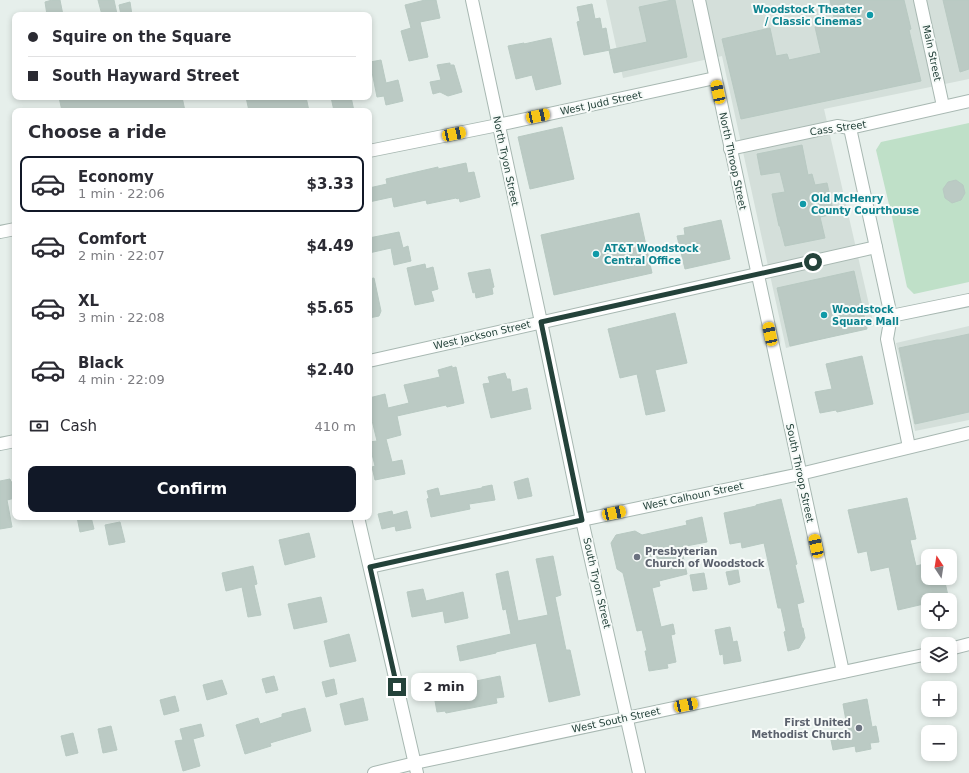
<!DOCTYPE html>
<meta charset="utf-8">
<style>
:root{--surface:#fff;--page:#f2f2f3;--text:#2b2b33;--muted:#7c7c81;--line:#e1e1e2;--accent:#111827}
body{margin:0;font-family:"DejaVu Sans",sans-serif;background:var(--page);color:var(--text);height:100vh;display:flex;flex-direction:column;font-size:15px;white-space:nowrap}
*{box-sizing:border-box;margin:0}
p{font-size:13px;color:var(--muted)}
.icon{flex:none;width:22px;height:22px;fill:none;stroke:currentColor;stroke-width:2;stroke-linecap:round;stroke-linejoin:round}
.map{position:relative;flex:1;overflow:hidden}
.side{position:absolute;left:12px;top:108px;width:360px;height:412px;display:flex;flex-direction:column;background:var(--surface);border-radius:8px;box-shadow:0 2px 6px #0003}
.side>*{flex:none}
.hud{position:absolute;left:12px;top:12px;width:360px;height:88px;border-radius:8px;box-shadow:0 2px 6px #0003;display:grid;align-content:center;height:88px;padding:0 16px;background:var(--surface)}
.needle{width:26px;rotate:348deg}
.tools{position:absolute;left:921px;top:549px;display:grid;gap:8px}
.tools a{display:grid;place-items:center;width:36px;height:36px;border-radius:8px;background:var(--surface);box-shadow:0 2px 6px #0003;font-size:20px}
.end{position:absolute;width:18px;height:18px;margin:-9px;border:5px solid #24423a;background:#fff;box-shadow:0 0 0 2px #fff}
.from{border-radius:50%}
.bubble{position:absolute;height:28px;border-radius:8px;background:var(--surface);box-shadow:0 2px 6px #0003;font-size:13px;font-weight:600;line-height:28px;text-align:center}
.car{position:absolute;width:12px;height:24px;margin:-12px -6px;border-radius:5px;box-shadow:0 0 3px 1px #0007;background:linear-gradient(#f5c518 24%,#345 0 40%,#f5c518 0 76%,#345 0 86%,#f5c518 0)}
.hud b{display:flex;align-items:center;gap:14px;height:38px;font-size:15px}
.hud b+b{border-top:1px solid var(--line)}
.hud i{width:10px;height:10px;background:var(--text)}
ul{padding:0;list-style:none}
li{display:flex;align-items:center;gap:12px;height:56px;margin:0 8px 6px;padding:0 8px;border:2px solid transparent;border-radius:8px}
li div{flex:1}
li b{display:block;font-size:15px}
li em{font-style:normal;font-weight:600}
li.active{border-color:var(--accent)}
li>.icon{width:36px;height:36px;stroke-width:1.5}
h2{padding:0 16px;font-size:18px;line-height:48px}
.pay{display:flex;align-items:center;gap:10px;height:44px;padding:0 16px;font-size:15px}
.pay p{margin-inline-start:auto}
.cta{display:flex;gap:8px;margin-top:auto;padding:8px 16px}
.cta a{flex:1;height:46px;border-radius:8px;background:var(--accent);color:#fff;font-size:16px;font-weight:600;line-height:46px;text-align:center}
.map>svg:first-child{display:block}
</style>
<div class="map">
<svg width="969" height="773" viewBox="0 0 969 773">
<rect width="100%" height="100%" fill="#e6efeb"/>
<g fill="#d4dfda">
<path d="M606 0H969V79L824 109 874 326 786 348 722 56 623 78Z"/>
<path d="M969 326V420L915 431 896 343Z"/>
</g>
<path fill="#bfe0c8" d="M969 123V282L914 294 907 287 892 217 876 150 881 142Z"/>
<g fill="#bbcac4" stroke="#b8c9c2">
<path d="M52 0H60L63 15H47L45 2Z"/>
<path d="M98 0H114L117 14 110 15H102Z"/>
<path d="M425 0H436L440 18 420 22 428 57 409 61 401 31 411 28 405 5Z"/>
<path d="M672 0H675L687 57 614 73 609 50 647 42 639 7Z"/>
<path d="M830 0H904L911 29 909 30 921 81 741 119 722 39 770 28 776 56 787 54 789 60 821 53 815 27 835 22Z"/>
<path d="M943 0H969V69L960 72Z"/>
<path d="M130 2 132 15H121L119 5Z"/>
<path d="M592 4 595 19 600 18 602 29 606 28 610 50 584 55 577 22 580 21 577 7Z"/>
<path d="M551 38 561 84 536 90 532 75 516 79 508 46 524 43V44Z"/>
<path d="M381 60 386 83 398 80 403 101 386 105 384 96 377 97 370 62Z"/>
<path d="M450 63V65H454L462 92 448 96 440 92 433 94 430 82 441 80 437 65Z"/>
<path d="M59 97H182L185 111H62Z"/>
<path d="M246 97H306L309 111H249Z"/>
<path d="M331 97H351L354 111H334Z"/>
<path d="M562 127 574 179 530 189 518 137Z"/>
<path d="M802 145 808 175 812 174 815 185 827 183 834 214 820 217 825 238 785 246 780 226H779L772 194 785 192 780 172 761 175 757 154Z"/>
<path d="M466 163 468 173 474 172 480 197 460 202 459 198 457 199 456 198 427 204 426 200 394 207 392 197 369 202V188L387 184 386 179 438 167V169Z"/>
<path d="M956 180 963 185 965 193 961 200 952 203 945 198 943 189 948 182Z"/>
<path d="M639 213 652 273 554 295 541 235Z"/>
<path d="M721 220 730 259 685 269 677 236 685 235 684 228Z"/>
<path d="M399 232 403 248 408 246 411 261 394 265 391 248 369 253V238Z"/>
<path d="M425 264 426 269 433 267 438 289 431 291 434 301 415 305 407 268Z"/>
<path d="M490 269 494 287 492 288 493 294 476 298 475 292 473 293 468 273Z"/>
<path d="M854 271 867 329 790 346 777 288Z"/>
<path d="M374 278 381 311 379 316 369 318V279Z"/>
<path d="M675 313 687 363 655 370 665 411 646 415 637 374 620 378 608 329Z"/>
<path d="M969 334V412L915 424 899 348 937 340H941Z"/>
<path d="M862 356 873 404 837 412 836 410 820 413 815 392 832 389 826 364Z"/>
<path d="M452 366V368L456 367 464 403 447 407 446 405 397 416 401 435 386 439 392 462 402 460 405 474 375 480 372 467 375 466 369 442 377 441 369 408V398L385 394 388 408 409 403 404 385 440 377 438 370Z"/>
<path d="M505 373 507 379H510L512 392 527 388 531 409 491 418 483 384 490 383 488 377Z"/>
<path d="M528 478 532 496 518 499 514 482Z"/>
<path d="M10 479 11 482 15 481V498L7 500 12 527 0 529V481Z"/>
<path d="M492 485 495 500 469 504 470 509 431 517 427 499 429 498 427 491 438 488 440 496 482 488V487Z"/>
<path d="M907 498 916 539 910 540 916 566 928 563V578H944L949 600H928V603L898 610 889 567 871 571 867 551 858 553 848 510Z"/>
<path d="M781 499 797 564 795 565 804 602 797 604 802 628H803L805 638 799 648 788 651 784 632 786 631 781 608H778L764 543 742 548 741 542 730 544 724 513 756 506V505Z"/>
<path d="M392 511 393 515 407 511 411 528 396 531 395 526 382 529 378 514Z"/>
<path d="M77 517H91L94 529 80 532Z"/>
<path d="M702 517 707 542 681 547 687 574 659 581 660 586 652 588 661 627 673 624 675 634 671 635 676 662 667 664 668 668 649 671 645 651H647L642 630 637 631 623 573 617 569 611 543 616 535 635 531 642 535 687 525 686 521Z"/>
<path d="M120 522 125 542 109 545 105 525Z"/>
<path d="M309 533 315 557 285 565 279 540Z"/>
<path d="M553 556 561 595 555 597 566 650H570L580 695 549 702 536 643 496 652V653L460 661 457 646 511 634 506 609 503 610 496 574 508 571 518 621 548 615 536 559Z"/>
<path d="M253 566 257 584 254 585 261 615 248 617 242 587 226 591 222 573Z"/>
<path d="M738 570 740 582 729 585 726 572Z"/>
<path d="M704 573 707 589 693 591 690 575Z"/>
<path d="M423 589 426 601 463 592 468 618 445 623 443 611 412 617 407 592Z"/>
<path d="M321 597 327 622 294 629 288 604Z"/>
<path d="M730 627 733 642 737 641 741 661 724 664 723 654 720 655 715 630Z"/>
<path d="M349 634 356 661 330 667 324 641Z"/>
<path d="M274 676 278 690 266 693 262 679Z"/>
<path d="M500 676 504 697 496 698 497 703 446 713 445 711 437 712 433 690Z"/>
<path d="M334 679 337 694 326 697 322 682Z"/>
<path d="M222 680 227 694 207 700 203 685Z"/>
<path d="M175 696 179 711 164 715 160 700Z"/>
<path d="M363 698 368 720 345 725 340 704Z"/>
<path d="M867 699 872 727 876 726 879 742 870 743 871 749 856 752 855 746 833 750 830 735 848 732 843 704Z"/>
<path d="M305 708 311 731 270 743 271 746 245 754 236 725 258 718 260 724 282 717V714Z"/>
<path d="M201 724 204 736 193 739 200 766 183 771 175 741 183 740 180 729Z"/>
<path d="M111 726 117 750 103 753 98 729Z"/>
<path d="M73 733 78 753 66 756 61 736Z"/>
</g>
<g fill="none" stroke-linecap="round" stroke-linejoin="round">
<defs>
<g id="minor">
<path d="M472 0 541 322 582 520 639 773"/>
<path d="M920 0 943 106"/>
<path d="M850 128 891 316 887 339 909 447"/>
<path d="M730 149 837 126 850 128 969 101"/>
<path d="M369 151 498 125 715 78"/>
<path d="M0 232 15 229"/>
<path d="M757 274 876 247"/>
<path d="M891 316 969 300"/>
<path d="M358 517 417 773"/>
<path d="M370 567 582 520 800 474 969 433"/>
</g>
<g id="tertiary">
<path d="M699 0 843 672"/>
<path d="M369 361 757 274"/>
<path d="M0 444 15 441"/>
<path d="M950 649 969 644"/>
<path d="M374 773 415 763 928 654"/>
</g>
</defs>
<use href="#minor" stroke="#a8b8b2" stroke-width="14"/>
<use href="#tertiary" stroke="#a8b8b2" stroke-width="14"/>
<use href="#minor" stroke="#fff" stroke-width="12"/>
<use href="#tertiary" stroke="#fff" stroke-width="12"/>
</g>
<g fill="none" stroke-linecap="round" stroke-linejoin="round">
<path stroke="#24423a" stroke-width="5" d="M397 687 370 567 582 520 541 322 813 262"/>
</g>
<g fill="#0f9aa8" stroke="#f7fbf9" stroke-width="1.5">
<circle cx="870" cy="15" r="4"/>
<circle cx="803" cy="204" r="4"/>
<circle cx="596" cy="254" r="4"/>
<circle cx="824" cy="315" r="4"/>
</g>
<g fill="#6b7280" stroke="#f7fbf9" stroke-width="1.5">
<circle cx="637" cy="557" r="4"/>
<circle cx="859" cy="728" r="4"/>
</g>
<g text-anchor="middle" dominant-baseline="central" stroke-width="4" stroke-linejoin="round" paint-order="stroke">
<g font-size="10" font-weight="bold" fill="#0d838f" stroke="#f7fbf9" text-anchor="start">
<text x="862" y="9" text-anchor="end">Woodstock Theater<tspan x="862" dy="12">/ Classic Cinemas</tspan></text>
<text x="811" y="198">Old McHenry<tspan x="811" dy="12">County Courthouse</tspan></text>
<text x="604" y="248">AT&amp;T Woodstock<tspan x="604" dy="12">Central Office</tspan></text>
<text x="832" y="309">Woodstock<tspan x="832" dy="12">Square Mall</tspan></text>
</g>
<g font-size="10" fill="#24423a" stroke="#f7fbf9">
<text transform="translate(932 53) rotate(78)">Main Street</text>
<text transform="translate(601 103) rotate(-12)">West Judd Street</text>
<text transform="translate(838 128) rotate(-8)">Cass Street</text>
<text transform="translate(506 161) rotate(78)">North Tryon Street</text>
<text transform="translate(733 161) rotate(78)">North Throop Street</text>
<text transform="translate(482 335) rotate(-13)">West Jackson Street</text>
<text transform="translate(800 473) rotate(78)">South Throop Street</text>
<text transform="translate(693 496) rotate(-12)">West Calhoun Street</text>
<text transform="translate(597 583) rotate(77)">South Tryon Street</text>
<text transform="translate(616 720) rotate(-12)">West South Street</text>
</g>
<g font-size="10" font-weight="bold" fill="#5b616d" stroke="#f7fbf9" text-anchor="start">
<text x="645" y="551">Presbyterian<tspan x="645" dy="12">Church of Woodstock</tspan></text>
<text x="851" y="722" text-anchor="end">First United<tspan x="851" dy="12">Methodist Church</tspan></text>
</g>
</g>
</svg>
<div class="tools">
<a><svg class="needle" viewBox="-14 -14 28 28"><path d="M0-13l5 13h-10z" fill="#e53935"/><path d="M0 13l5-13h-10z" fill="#7c7c81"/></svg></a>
<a><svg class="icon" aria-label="locate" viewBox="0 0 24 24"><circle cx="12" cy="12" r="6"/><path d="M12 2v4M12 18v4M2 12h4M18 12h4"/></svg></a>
<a><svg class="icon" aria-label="layers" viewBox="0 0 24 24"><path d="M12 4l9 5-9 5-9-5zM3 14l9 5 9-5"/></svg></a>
<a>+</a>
<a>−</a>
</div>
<i class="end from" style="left:813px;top:262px"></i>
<i class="end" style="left:397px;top:687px"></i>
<div class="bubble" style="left:411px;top:673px;width:66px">2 min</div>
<i class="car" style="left:718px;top:92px;rotate:348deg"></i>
<i class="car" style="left:538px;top:116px;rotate:78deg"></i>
<i class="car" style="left:454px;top:134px;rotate:78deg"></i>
<i class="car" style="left:770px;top:334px;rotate:348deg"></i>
<i class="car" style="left:614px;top:513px;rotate:78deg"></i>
<i class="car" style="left:816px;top:546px;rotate:348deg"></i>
<i class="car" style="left:686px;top:705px;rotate:78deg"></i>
<div class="hud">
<b><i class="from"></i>Squire on the Square</b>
<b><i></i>South Hayward Street</b>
</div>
<section class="side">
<h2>Choose a ride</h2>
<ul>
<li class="active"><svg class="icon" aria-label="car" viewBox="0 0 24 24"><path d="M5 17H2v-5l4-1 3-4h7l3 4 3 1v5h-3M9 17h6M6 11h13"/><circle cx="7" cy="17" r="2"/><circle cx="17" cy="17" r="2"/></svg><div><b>Economy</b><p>1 min · 22:06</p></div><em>$3.33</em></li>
<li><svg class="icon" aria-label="car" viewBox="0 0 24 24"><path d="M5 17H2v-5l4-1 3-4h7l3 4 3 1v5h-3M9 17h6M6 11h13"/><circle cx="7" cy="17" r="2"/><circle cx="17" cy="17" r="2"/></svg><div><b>Comfort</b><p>2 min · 22:07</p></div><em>$4.49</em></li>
<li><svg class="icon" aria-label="car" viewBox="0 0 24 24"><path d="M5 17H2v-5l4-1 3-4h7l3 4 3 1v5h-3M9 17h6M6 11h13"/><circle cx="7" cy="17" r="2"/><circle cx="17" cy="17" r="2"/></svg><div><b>XL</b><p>3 min · 22:08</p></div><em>$5.65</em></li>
<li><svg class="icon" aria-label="car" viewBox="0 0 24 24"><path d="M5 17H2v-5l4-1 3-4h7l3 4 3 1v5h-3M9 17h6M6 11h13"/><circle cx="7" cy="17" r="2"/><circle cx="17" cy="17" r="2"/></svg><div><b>Black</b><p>4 min · 22:09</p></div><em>$2.40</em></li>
</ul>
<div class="pay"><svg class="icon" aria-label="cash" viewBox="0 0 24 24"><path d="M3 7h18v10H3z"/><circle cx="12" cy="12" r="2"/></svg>Cash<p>410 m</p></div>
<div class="cta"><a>Confirm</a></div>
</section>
</div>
